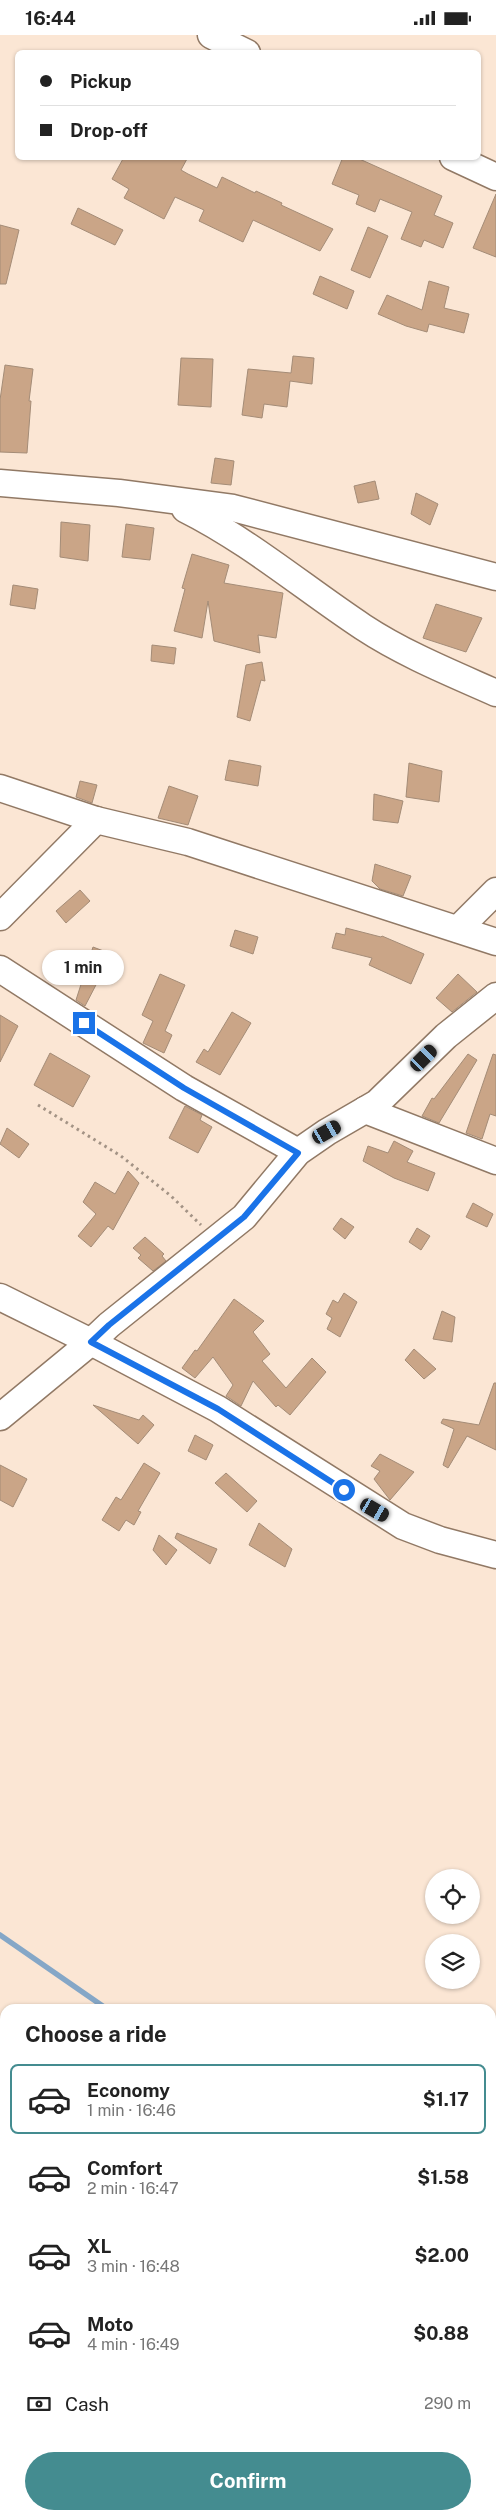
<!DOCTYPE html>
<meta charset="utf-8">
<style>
:root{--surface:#fff;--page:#f6f6f6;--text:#222;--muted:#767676;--line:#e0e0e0;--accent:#448c90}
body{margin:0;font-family:"Public Sans",sans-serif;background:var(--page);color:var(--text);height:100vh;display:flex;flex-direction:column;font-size:19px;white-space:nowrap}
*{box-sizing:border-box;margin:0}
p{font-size:16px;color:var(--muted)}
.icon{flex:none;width:28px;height:28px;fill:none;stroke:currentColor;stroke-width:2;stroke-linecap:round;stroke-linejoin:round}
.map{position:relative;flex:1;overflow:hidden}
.details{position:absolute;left:0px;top:1969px;width:496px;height:516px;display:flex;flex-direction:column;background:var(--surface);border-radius:15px 15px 0 0;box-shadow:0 1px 4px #0004}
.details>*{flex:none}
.hud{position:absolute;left:15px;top:15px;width:466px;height:110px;border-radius:8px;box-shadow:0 1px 4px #0004;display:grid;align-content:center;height:110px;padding:0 25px;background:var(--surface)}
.tools{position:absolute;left:425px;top:1834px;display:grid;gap:10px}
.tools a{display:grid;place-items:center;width:55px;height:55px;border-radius:50%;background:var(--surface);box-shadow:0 1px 4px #0004;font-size:25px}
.end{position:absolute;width:22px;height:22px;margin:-11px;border:6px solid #1a73e8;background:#fff;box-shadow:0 0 0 2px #fff}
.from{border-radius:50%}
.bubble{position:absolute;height:35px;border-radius:18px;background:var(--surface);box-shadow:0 1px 4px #0004;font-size:16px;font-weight:700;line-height:35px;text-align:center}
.car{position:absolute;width:15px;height:30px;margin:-15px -8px;border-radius:6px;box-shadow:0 0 4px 1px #0007;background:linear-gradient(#222 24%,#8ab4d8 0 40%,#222 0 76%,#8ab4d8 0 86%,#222 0)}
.hud b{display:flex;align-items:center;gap:18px;height:48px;font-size:19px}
.hud b+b{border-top:1px solid var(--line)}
.hud i{width:12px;height:12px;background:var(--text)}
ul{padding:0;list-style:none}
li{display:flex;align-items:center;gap:15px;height:70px;margin:0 10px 8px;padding:0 15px;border:2px solid transparent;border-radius:8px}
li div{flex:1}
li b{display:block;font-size:19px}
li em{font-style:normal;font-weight:700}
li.on{border-color:var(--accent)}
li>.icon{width:45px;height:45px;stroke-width:1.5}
h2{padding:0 25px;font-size:22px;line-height:60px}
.pay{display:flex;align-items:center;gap:12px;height:55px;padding:0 25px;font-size:19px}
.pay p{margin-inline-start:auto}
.cta{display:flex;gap:10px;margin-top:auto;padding:10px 25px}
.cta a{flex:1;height:58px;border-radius:30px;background:var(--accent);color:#fff;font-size:20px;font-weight:700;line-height:58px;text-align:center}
.status{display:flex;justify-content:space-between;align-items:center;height:35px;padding:0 25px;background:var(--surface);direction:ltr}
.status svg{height:14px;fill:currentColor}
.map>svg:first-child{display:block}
</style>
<div class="status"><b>16:44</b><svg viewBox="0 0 49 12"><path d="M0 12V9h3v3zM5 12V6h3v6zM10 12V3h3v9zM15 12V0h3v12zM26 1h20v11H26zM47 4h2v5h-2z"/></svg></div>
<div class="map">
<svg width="496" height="2484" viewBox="0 0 496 2484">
<rect width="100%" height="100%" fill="#fbe6d4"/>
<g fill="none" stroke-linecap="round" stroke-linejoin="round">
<g stroke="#85a7c7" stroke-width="5.5">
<path d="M0 1900 107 1974"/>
<path d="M491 2074 496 2077"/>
</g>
</g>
<g fill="#caa587" stroke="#a48c77">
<path d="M124 122H188L181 135 188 139 217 153 222 142 255 158 256 156 282 168 281 170 333 194 320 216 253 185 243 207 199 186 204 175 175 162 164 184 124 163 129 154 112 144Z"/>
<path d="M343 122H355L442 161 434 180 453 188 443 213 424 205 421 212 401 204 412 177 380 164 375 177 356 169 359 160 332 149Z"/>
<path d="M496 159V222L473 213Z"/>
<path d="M78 173 123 195 115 210 71 189Z"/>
<path d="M0 190 19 195 6 249H0Z"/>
<path d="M368 192 388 201 370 243 351 235Z"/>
<path d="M320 241 354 256 347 274 313 259Z"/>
<path d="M429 246 449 252 444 273 469 279 464 298 429 289 427 297 406 291 378 279 387 260 422 275Z"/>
<path d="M293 321 314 323 312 349 290 346 287 372 264 369 262 383 242 380 248 334 291 338Z"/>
<path d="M181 323 213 324 211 372 178 370Z"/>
<path d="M5 330 33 334 29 366H31L27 418 0 417V365Z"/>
<path d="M215 423 234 426 231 450 211 448Z"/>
<path d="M375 446 379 464 358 468 354 451Z"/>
<path d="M416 458 438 469 430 490 411 479Z"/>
<path d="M61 487 90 490 88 526 60 522Z"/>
<path d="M126 489 154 493 150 525 122 522Z"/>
<path d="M192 519 229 530 224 548 283 558 276 603 258 600 260 618 214 606 208 566 202 603 174 596 185 554 182 553Z"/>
<path d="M13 550 38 554 35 574 10 570Z"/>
<path d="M436 569 482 583 466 617 423 603Z"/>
<path d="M152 610 176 613 174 629 151 626Z"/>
<path d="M262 627 265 646 261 645 250 686 237 682 246 630Z"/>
<path d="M229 725 261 731 258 751 225 745Z"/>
<path d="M409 728 442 736 439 767 406 762Z"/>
<path d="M80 746 97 750 92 768 76 762Z"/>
<path d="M169 751 198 761 188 790 158 783Z"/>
<path d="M374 759 403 766 398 788 373 785Z"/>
<path d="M375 829 411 841 403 861 380 854 372 846Z"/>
<path d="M80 855 90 866 66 888 56 876Z"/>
<path d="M346 893 381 902 382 901 424 919 411 949 369 930 372 923 332 913 336 898 345 900Z"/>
<path d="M235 895 258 902 253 919 230 911Z"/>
<path d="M93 912 114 920 107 940 104 939 101 947 98 946 85 971 76 965Z"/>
<path d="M160 939 185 950 165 996 172 1000 164 1018 143 1008 153 986 142 980Z"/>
<path d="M458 939 477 957 452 977 436 963Z"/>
<path d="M232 977 251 988 220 1040 196 1027 204 1014 208 1017Z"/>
<path d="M0 980 18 991 0 1027Z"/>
<path d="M50 1018 90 1041 73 1072 34 1050Z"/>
<path d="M468 1019 477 1025 439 1088 422 1081 432 1063 434 1064Z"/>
<path d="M493 1019 496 1020V1081L490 1079 482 1104 466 1098Z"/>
<path d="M185 1071 202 1080 200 1085 212 1092 198 1118 169 1103Z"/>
<path d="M7 1093 29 1109 19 1123 0 1109Z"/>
<path d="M394 1106 413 1116 407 1127 435 1138 428 1156 394 1143 363 1126 368 1111 388 1118Z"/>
<path d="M128 1136 139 1148 113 1195 108 1191 91 1212 78 1201 96 1179 83 1167 95 1147 115 1159Z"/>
<path d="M473 1168 493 1179 487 1192 466 1182Z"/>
<path d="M341 1183 354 1192 345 1204 333 1194Z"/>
<path d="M417 1193 430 1201 421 1215 409 1207Z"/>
<path d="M145 1202 164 1219 162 1221 166 1226 153 1236 138 1223 141 1220 133 1213Z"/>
<path d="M344 1258 357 1267 340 1302 327 1294 332 1283 326 1279 333 1265 338 1268Z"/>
<path d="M234 1264 264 1286 253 1297 270 1319 262 1326 286 1353 312 1323 326 1337 290 1380 278 1370 276 1372 253 1346 241 1371 226 1361 233 1350 213 1322 195 1343 182 1333 195 1315 197 1316Z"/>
<path d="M442 1276 455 1282 452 1307 433 1304Z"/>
<path d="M414 1314 436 1334 424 1344 405 1325Z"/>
<path d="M494 1348H496V1415L467 1401 448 1433 443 1430 454 1394 441 1388 443 1384 479 1390Z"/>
<path d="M93 1370 139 1385 143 1380 154 1390 138 1409Z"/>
<path d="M195 1400 213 1410 206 1425 188 1416Z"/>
<path d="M380 1419 414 1437 390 1465 374 1444 380 1436 371 1431Z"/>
<path d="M144 1428 160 1438 138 1476 141 1477 134 1490 126 1485 119 1496 102 1485 116 1462 121 1465Z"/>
<path d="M0 1430 27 1444 13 1472 0 1465Z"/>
<path d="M226 1438 257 1466 247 1477 215 1448Z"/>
<path d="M259 1488 292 1514 285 1532 249 1510Z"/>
<path d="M177 1498 217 1514 210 1529 175 1503Z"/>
<path d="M159 1500 177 1515 166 1530 153 1515Z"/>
</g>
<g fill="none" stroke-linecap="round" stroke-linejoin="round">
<defs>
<g id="minor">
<path d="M211 0 247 18"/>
<path d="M453 122 496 142"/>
<path d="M0 448 119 458 233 473 496 542"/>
<path d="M185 474C249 506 304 553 363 592 404 619 451 638 496 658"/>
<path d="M0 753 96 785 188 807 234 822 496 907"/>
<path d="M0 882 96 785"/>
<path d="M458 894 496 856"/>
<path d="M0 934 184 1053 298 1117"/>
<path d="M365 1075 496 1126"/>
<path d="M0 1262 91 1307 218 1374 403 1491 440 1505 496 1520"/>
<path d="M0 1382 91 1307 109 1290 244 1182 298 1117 327 1097 377 1068 446 1001 496 961"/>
</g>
</defs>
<use href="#minor" stroke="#917965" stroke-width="29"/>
<path stroke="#a39385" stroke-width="3" stroke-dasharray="2.5 4" stroke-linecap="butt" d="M38 1070 121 1121 171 1161 201 1190"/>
<use href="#minor" stroke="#fff" stroke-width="26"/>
</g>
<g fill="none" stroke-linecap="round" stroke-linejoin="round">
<path stroke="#1a73e8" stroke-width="6" d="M84 988 184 1053 298 1118 244 1182 109 1290 91 1307 218 1374 344 1455"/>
</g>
</svg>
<div class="tools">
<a><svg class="icon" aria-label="locate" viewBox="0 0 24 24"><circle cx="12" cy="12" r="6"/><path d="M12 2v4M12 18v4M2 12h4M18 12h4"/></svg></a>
<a><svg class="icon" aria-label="layers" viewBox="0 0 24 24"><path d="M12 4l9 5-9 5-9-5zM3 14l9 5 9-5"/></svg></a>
</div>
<i class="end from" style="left:344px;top:1455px"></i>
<i class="end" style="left:84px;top:988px"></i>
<div class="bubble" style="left:42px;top:915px;width:82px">1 min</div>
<i class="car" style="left:424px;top:1023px;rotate:45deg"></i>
<i class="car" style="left:327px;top:1097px;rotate:60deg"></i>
<i class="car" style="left:375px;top:1475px;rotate:120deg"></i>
<div class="hud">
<b><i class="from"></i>Pickup</b>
<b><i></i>Drop-off</b>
</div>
<section class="details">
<h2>Choose a ride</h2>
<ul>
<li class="on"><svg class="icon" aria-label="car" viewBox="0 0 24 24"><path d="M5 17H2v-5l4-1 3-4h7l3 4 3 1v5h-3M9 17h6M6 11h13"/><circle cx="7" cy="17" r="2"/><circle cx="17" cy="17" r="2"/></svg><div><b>Economy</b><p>1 min · 16:46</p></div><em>$1.17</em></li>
<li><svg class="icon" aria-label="car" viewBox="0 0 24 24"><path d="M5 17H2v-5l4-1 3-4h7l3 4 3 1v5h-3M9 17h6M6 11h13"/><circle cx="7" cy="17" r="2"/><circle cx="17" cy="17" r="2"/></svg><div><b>Comfort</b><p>2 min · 16:47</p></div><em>$1.58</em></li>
<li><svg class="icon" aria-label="car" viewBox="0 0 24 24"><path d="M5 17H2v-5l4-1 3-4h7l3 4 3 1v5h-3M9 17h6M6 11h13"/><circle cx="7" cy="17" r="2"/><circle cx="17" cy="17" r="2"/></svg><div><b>XL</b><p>3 min · 16:48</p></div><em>$2.00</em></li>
<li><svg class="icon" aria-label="car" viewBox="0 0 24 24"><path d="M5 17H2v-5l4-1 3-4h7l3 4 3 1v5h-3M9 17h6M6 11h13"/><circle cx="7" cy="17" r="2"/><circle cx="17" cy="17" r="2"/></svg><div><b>Moto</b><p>4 min · 16:49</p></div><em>$0.88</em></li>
</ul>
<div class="pay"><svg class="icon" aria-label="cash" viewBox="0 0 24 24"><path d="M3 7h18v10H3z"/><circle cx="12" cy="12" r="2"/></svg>Cash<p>290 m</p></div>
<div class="cta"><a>Confirm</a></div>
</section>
</div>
